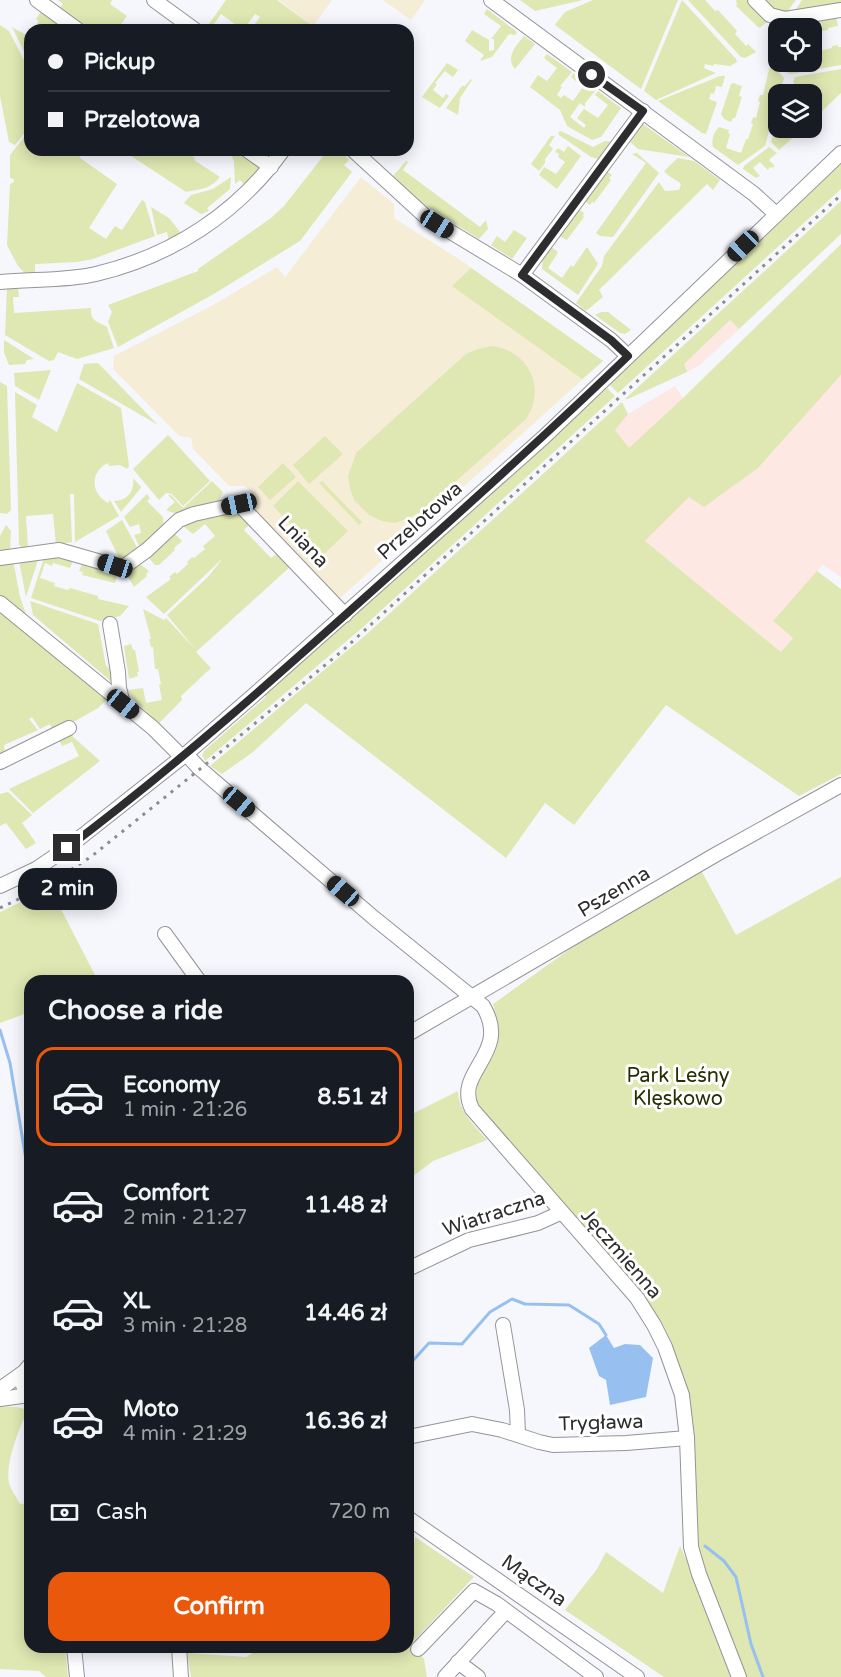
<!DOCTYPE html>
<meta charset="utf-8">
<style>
:root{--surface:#171b24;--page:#20242c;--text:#f1f3f6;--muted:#9ea1a6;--line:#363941;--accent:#ea580c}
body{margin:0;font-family:"Varela Round",sans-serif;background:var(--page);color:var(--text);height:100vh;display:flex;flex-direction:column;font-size:22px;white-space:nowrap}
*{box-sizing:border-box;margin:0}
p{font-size:20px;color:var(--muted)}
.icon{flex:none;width:33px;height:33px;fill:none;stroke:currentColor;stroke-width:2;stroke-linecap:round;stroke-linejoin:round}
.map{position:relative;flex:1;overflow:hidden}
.details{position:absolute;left:24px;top:975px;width:390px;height:678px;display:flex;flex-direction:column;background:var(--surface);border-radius:18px;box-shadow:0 3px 15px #0003}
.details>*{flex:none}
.hud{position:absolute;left:24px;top:24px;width:390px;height:132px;border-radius:18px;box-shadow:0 3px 15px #0003;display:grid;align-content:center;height:132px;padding:0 24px;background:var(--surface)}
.controls{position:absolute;left:768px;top:18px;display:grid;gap:12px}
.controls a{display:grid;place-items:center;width:54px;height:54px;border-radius:12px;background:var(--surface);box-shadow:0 3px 15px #0003;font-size:30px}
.end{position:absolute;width:27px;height:27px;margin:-14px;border:8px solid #2d2d2f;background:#fff;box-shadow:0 0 0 3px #fff}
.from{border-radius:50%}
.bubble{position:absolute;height:42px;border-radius:18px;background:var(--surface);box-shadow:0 3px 15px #0003;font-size:20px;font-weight:800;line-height:42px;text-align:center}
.car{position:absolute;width:18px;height:36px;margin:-18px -9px;border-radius:8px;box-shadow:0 0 4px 2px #0007;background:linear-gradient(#222 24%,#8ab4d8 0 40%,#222 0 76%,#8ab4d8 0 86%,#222 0)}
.hud b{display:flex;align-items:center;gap:21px;height:57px;font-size:22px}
.hud b+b{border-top:2px solid var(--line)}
.hud i{width:15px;height:15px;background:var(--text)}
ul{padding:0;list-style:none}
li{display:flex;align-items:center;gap:18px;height:99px;margin:0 12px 9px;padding:0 12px;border:3px solid transparent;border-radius:18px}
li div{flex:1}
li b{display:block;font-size:22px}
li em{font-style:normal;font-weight:800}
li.active{border-color:var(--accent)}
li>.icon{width:54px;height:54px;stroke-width:1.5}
h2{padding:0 24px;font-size:27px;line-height:72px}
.pay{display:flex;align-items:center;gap:15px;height:66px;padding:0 24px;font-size:22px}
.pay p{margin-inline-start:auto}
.action{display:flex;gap:12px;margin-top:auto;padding:12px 24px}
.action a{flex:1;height:69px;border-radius:18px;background:var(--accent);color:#fff;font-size:24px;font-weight:800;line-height:69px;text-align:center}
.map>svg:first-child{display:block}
</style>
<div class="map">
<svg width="841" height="1677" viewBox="0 0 841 1677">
<rect width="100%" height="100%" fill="#f6f7fc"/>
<g fill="#fde8e3">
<path d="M730 320 739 329 700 365 687 372 684 364Z"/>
<path d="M841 375V577L823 565 773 621 793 638 781 652 645 541 689 496 758 468Z"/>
<path d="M675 386 683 398 629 449 615 430 628 414Z"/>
</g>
<g fill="#f6edd7">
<path d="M279 0H332L313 26Z"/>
<path d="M383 0H425L411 20Z"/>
<path d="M361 177 394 204V218L462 261 603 361 338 600 248 507 250 491 245 486H229L193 449 191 438 179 436 113 369 114 356 215 304 277 267 285 277Z"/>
</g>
<g fill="#dfe7b2">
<path d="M58 0H112L110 4 127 16 117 30H88L59 9 63 4Z"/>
<path d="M226 0H277L318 30H264L255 24 260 17 255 14 243 30H234L237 26 221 14 214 24 222 30H209L206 28Z"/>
<path d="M520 0H583L535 11Z"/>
<path d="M593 0H678L641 89 555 25 565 12Z"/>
<path d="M682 0 736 59 737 62 730 66 714 64 713 66 705 64 704 68 716 73 656 100 644 91Z"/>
<path d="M688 0H705L715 11 718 10 737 31 735 34 746 46 748 44 756 52 745 58 741 57Z"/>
<path d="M736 0H750L767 20 766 23 759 28 736 6 737 4Z"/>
<path d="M760 0H796L784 16Z"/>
<path d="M802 0H841V6L792 15Z"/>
<path d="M44 7 75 30H47L37 23 39 21 36 19Z"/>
<path d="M487 9 517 32 515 35 509 34 492 57 480 61 484 55 465 41 472 30 489 40V51L494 50V39H491L501 26 484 14Z"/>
<path d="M836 17 838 26 828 28V30L812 33V28H801L802 22Z"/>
<path d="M0 25 9 31 30 72V126L15 145 9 142 0 96Z"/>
<path d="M12 27 30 37V64Z"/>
<path d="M524 36 535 44 515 69C505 57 516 46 524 36Z"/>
<path d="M838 45V47H841V65L791 74 786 72 780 62H812V50L815 49 816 52 832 48V46Z"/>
<path d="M547 54 572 72 560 86 562 87 557 95 561 98 564 95 573 101 583 87 571 77 573 73 596 90 585 103V107L580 103 570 117 584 128 586 125 577 118 584 109 598 118 608 105 595 95 598 91 621 108 601 137 592 140 567 126 560 110 530 87 538 75 547 81 557 68 544 58Z"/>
<path d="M447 63 458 70 453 77 445 71 435 83 437 84 433 90 443 98 446 94 449 96 440 108 422 97Z"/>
<path d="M770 65 776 69 784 78 765 146 738 165 713 147C711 140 714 132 719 127L729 130 728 133 730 134 726 148 741 153 746 139H748L753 124 751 123 753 117 756 118 760 102 758 101 760 95H763Z"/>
<path d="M841 69V93L821 112 812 104V94H803L793 82 795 77Z"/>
<path d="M720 76H725L722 87 716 86 714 94 711 93 709 99 717 102 706 134 702 133 658 101Z"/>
<path d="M471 79 472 80 460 98 458 115 446 108 462 86H465Z"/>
<path d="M733 83 742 86 739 96 742 97 735 118H733L731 122 724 119 721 114 731 84Z"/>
<path d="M778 113V128H804L779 150 771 142Z"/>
<path d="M641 123 643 124 689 157 638 149 628 140Z"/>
<path d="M30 130V150H79L80 158 117 184 89 228 106 239 115 226 122 230 142 200 145 202 155 236 93 259 77 262 35 264V273H25L18 266 7 245 10 184 14 182V179L10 178V155Z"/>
<path d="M561 131 593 147 605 141 614 142 602 160 591 157 559 135 558 132Z"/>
<path d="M551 136H555L549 145 553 149 545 159V163L539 171 531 164Z"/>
<path d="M568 146 581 156 557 189 539 175 544 167 556 174 565 162 558 157 559 154 555 152 558 148 564 152Z"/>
<path d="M769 147 777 153 769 160 775 166 772 168 770 167 768 170 760 162 753 168 760 176 756 178 743 169 744 166Z"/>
<path d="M122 150H184L195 158 194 160 220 177C211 189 200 189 186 192Z"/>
<path d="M230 150H241L259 166 260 171 247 188 240 180 235 184 234 162Z"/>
<path d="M328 150H340L349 160 344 165 352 172 300 241 212 295 118 347 108 322 112 312 108 305 198 271V269L271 218 284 206Z"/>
<path d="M637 153 659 173 613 237 600 236 596 233 646 163 632 154Z"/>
<path d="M678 158 694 161 720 180 713 190 707 184 599 290 603 297 586 311 576 303 602 266 604 256 659 182 665 191 679 190 681 184C676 179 668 177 664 171Z"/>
<path d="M406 161 408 162 403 170 480 227 486 220 488 229 479 239 423 204 393 176Z"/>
<path d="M841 162V189L618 393 610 385 777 221Z"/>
<path d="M605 170 612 175 609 178 611 180 594 203 592 202 590 205 583 200Z"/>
<path d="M231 177 230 189 207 208 209 211 201 214 184 203 191 195 213 189Z"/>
<path d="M841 201V234L739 329 730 320 684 364 687 372 628 399H625Z"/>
<path d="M151 207 169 218 181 233 169 241 167 232 157 235Z"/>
<path d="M577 208 584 213 583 216 584 217 567 240 557 235Z"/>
<path d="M514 230 527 238 512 259 491 245 497 236 505 242Z"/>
<path d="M841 244V375L758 468 704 507 689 497 645 541 781 652 793 638 773 621 817 571 841 589V774L799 796 666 705 574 825 545 803 506 858 306 703 253 752 222 774 210 766 367 634 622 402 628 414 615 430 629 448 683 398Z"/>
<path d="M548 245 557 251V254L548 268 562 278 571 265 573 267 587 247 598 264 578 295 542 269 543 251Z"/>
<path d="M471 268 603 361 582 379 452 286Z"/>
<path d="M18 287 19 297H13L14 313 91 308C90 322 98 321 107 327L114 348 77 359 58 352 54 360 49 361 5 335 7 288Z"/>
<path d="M601 312H608L631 330 625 334 620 333 595 315Z"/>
<path d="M4 340 34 359 27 360 25 364 9 365 4 353Z"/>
<path d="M492 346C528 350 547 388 526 419L419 514 395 523 382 521 369 515 354 500 350 488 348 476 356 453 466 354 478 349Z"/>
<path d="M98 363 158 425 79 379 84 364Z"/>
<path d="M51 370 39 400 15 386 14 373Z"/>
<path d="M0 382 7 386 11 510 7 514 0 513Z"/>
<path d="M77 383 121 408 129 466 127 469 120 465 109 466 108 463C89 472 91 494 108 503L110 500 119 516 75 542 74 494H70L72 542 56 545 53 514 26 516 28 547 25 549 19 545 15 392 37 405 32 417 57 432Z"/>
<path d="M607 388 615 396 362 628 205 761 202 755 205 750 266 697 264 694 598 393 601 394Z"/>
<path d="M168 435 210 481 183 506 172 494 166 493 159 500 133 469Z"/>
<path d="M325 436 343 454 309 484 293 465Z"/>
<path d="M283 463 296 477 270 500 258 487Z"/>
<path d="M133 478 141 487 140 489 121 512 114 501C128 501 135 490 133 478Z"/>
<path d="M212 481 223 492 219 500C205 504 182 519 166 510L175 502 168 495H171L183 508Z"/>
<path d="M298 481 348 531 322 556 273 506Z"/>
<path d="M322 481 362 522 359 525 319 483Z"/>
<path d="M147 494 150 498 147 501 163 517 164 527 141 550 134 535 141 533 139 524 130 527 124 517Z"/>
<path d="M227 512 241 515 250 524 244 530 271 558 278 553 291 566 196 652 211 668 181 696 182 700 158 724C150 715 128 696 126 687L129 690 143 688 146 703 162 700 159 685 161 684 158 669H155L153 647H151L149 639H151L143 609 164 620 166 618 196 650 167 615 208 577 223 558 164 614 146 597 171 579 169 577 175 572 177 574 188 564 187 562 192 557 194 558 205 549 203 546 215 536 205 524 193 534 183 526 188 521Z"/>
<path d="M122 520 139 551 121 562 106 531Z"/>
<path d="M6 525 11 531 10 550 0 552V536Z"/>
<path d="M174 533 182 541 174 548 175 550 159 565H155L148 557Z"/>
<path d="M55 555 74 558 70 568 53 563 52 566 45 563 40 578 55 583 54 586 68 590 70 588 98 596V599L129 606 120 616 100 621 31 598 44 558Z"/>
<path d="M39 557 26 597 19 561Z"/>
<path d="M13 560 20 597 28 620 0 599V562Z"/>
<path d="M83 562 118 573 115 583 82 575 83 572 79 571Z"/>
<path d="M140 564 149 571 146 574 147 576 134 587 128 577V573Z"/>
<path d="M30 601 98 624 106 666 114 673 112 682 33 615Z"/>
<path d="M0 610 110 696 98 708 54 733 50 724 40 729 32 717 29 719 38 730 4 745 5 755 0 756Z"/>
<path d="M131 644 133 650H135L139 672H137L138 676 129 679 124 646Z"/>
<path d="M70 734 100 761 33 813 9 789 79 756 72 742 62 746 59 740Z"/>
<path d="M8 792 32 815 22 823 36 843 26 849 6 823 0 826V794Z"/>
<path d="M701 870 736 935 841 877V1677H743L700 1566 693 1533 683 1389C671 1311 609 1256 558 1200 531 1171 506 1140 480 1110 467 1083 493 1066 497 1042 499 1028 497 1017 493 1004L580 942Z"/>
<path d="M50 888 98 981H30V1012L0 1023V912Z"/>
<path d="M458 1091C458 1111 475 1126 487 1140L433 1161 408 1180V1116Z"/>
<path d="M0 1406 17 1407 28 1410C19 1428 5 1464 9 1483 11 1490 17 1498 20 1504L30 1503V1647H65L68 1677H46L39 1671 0 1669Z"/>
<path d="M415 1537 474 1577 412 1643 424 1659 427 1677H191L187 1653 246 1657 262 1647H408V1563L412 1557Z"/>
<path d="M680 1546 713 1616 736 1677H664L565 1610 597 1569 606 1552 663 1593Z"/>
</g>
<path fill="#97c0f0" d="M606 1335 614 1348 625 1344 640 1345 653 1358 646 1397 610 1405 606 1380 599 1376 589 1348Z"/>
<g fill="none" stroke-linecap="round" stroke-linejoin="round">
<g stroke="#97c0f0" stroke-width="3">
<path d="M0 1030 10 1063 30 1184"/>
<path d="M408 1366 429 1343 462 1344 490 1312 512 1299 525 1304 569 1305 599 1324 606 1335"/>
<path d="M705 1546 724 1561 736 1577 751 1644 763 1677"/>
</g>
<defs>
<g id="minor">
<path d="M37 0 78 30"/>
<path d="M154 0 195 30"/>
<path d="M491 0 754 194 776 214"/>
<path d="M755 0 770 15 785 19 841 10"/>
<path d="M247 150 271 167"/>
<path d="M353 150 426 217 522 275 611 340 628 356"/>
<path d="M522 275 643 111"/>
<path d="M0 282C30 279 67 281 96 274 172 256 238 213 283 150"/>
<path d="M0 558 59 550 115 566H125L147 550 179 520 194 514 239 504 345 615"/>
<path d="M0 603 153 728 182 757"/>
<path d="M110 624 118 672 119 688 123 704"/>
<path d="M186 754 199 768 374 918 483 1006C512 1054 453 1071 472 1109L637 1298 654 1325 665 1347 682 1395 687 1438 691 1547 699 1574 739 1677"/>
<path d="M0 762 69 728"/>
<path d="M0 886 36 869 67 848 186 754 255 694 544 437 841 153"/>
<path d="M165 934 199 981"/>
<path d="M408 1034 715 855 841 785"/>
<path d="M408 1269 469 1240 538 1223 560 1213"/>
<path d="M503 1325 517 1410 518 1434"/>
<path d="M30 1365C20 1375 20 1387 30 1396"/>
<path d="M0 1389 24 1372"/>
<path d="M0 1399 29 1395"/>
<path d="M408 1437 472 1424 502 1430 539 1442 553 1445 626 1443 687 1438"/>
<path d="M408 1518 637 1677"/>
<path d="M74 1647 77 1677"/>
<path d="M179 1647 181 1677"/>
<path d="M418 1649 474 1591 497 1604 596 1677"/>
<path d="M458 1662 478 1677"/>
<path d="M445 1677 506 1611"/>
</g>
</defs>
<use href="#minor" stroke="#949499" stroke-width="16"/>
<use href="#minor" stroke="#fff" stroke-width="14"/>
<path stroke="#8b8c8f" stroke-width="3" stroke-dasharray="3 6" stroke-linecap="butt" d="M0 908 46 886 92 856 200 769 342 651 841 195"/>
</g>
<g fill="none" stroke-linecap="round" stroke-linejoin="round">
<path stroke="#2d2d2f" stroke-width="8" d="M67 848C180 763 285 669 390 575 470 503 551 431 628 356L611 340 522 275 643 111 592 75"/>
</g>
<g text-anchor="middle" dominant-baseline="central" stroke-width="6" stroke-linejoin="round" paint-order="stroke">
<g font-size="20" fill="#2d2d2f" stroke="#fff">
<text transform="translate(420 521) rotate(-42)">Przelotowa</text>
<text transform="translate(303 542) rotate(46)">Lniana</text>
<text transform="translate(614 892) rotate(-31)">Pszenna</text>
<text transform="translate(494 1214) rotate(-18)">Wiatraczna</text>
<text transform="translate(621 1254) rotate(49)">Jęczmienna</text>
<text transform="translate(601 1423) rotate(-2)">Trygława</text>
<text transform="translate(534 1581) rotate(35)">Mączna</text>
</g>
<g font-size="20" fill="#292e00" stroke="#fff">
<text x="678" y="1076">Park Leśny<tspan x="678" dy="23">Klęskowo</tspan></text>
</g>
</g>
</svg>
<div class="controls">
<a><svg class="icon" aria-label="locate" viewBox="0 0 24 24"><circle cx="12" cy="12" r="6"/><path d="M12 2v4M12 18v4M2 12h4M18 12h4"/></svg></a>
<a><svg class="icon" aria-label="layers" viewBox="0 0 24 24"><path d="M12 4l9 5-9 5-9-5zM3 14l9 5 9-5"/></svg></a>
</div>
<i class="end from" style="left:592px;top:75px"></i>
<i class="end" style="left:67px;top:848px"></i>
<div class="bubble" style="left:18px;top:868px;width:99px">2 min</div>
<i class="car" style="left:437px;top:224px;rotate:122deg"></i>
<i class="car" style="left:743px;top:246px;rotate:226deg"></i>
<i class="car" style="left:239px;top:504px;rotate:258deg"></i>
<i class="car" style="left:115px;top:566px;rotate:288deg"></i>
<i class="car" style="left:123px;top:704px;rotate:129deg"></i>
<i class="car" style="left:239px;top:802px;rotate:130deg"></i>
<i class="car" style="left:343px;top:891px;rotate:311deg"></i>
<div class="hud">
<b><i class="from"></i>Pickup</b>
<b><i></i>Przelotowa</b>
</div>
<section class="details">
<h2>Choose a ride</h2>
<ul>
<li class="active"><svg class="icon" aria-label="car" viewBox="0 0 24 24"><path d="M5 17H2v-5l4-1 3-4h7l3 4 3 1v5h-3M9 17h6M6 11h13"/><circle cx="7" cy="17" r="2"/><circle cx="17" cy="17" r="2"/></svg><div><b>Economy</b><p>1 min · 21:26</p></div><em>8.51 zł</em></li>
<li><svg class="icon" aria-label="car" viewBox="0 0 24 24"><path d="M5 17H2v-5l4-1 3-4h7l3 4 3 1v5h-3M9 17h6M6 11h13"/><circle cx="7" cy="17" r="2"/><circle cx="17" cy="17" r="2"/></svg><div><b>Comfort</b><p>2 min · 21:27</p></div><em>11.48 zł</em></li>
<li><svg class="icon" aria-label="car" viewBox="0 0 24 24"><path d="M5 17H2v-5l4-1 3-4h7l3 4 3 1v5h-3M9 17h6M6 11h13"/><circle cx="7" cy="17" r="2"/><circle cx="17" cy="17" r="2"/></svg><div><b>XL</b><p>3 min · 21:28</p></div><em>14.46 zł</em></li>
<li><svg class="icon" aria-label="car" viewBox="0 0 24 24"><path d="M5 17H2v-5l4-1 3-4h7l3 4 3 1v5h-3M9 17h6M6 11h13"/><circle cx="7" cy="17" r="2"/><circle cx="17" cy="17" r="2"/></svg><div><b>Moto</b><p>4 min · 21:29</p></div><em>16.36 zł</em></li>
</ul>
<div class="pay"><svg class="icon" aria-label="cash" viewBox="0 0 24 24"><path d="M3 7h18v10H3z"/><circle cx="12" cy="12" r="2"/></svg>Cash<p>720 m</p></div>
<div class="action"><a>Confirm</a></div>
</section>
</div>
